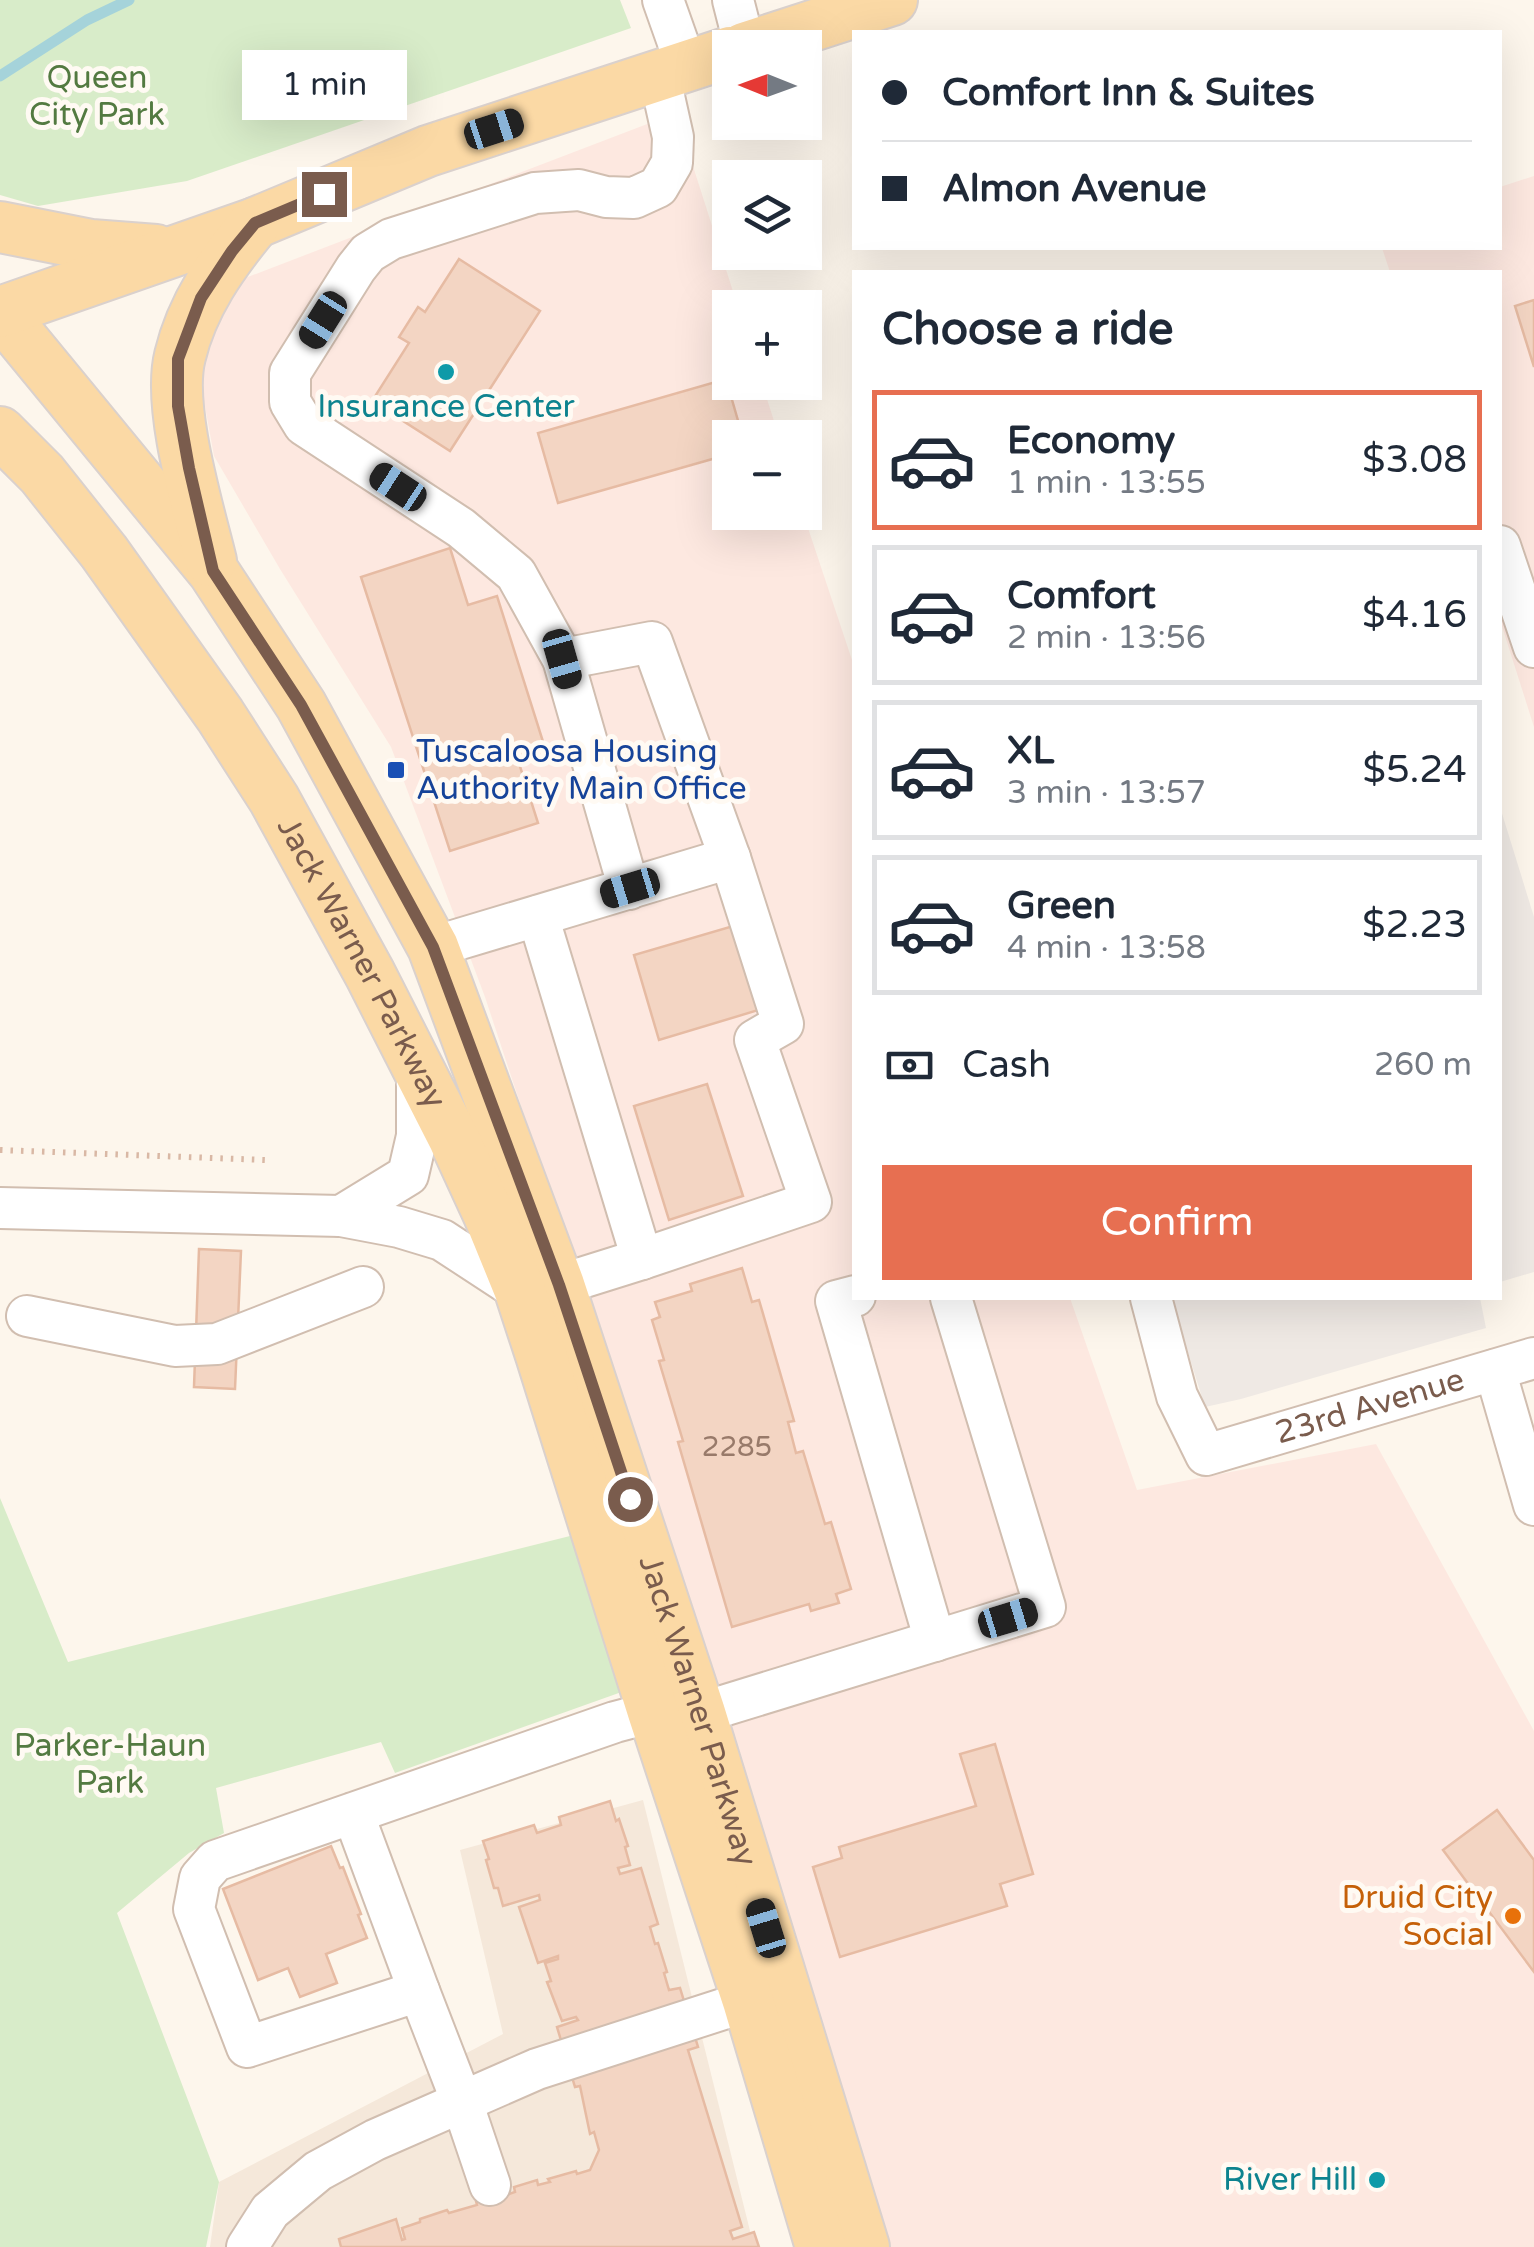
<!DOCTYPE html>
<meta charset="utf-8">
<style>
:root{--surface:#fff;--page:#f2f2f3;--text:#1f2937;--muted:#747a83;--line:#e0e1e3;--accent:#e76f51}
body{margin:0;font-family:"Varela Round",sans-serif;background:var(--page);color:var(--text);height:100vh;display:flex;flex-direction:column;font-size:38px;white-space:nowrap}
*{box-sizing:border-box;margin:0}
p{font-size:32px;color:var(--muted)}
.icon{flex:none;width:55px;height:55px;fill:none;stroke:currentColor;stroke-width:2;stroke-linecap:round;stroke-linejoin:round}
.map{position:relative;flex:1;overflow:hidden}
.side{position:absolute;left:852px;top:270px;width:650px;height:1030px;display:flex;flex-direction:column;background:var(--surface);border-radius:0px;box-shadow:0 10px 40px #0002}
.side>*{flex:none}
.top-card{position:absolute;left:852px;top:30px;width:650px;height:220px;border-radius:0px;box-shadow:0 10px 40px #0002;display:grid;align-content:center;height:220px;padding:0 30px;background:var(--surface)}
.needle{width:65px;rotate:271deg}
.fabs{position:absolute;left:712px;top:30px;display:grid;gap:20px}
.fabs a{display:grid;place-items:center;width:110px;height:110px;border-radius:0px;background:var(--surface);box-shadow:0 10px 40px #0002;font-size:50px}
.end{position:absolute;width:45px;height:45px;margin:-22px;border:12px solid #7a5c4d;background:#fff;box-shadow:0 0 0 5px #fff}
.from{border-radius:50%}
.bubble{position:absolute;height:70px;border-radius:0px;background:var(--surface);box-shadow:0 10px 40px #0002;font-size:32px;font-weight:600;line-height:70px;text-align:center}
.car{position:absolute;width:30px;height:60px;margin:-30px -15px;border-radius:12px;box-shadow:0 0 8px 2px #0007;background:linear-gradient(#222 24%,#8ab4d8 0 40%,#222 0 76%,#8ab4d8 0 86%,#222 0)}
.top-card b{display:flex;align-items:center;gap:35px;height:95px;font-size:38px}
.top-card b+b{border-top:2px solid var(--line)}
.top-card i{width:25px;height:25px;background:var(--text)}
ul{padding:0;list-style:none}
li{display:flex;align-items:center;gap:30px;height:140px;margin:0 20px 15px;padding:0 10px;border:5px solid var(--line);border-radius:0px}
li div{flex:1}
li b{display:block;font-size:38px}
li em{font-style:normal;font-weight:600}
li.on{border-color:var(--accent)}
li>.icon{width:90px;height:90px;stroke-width:1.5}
h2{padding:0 30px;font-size:45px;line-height:120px}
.pay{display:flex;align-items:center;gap:25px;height:110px;padding:0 30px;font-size:38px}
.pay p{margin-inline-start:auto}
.action{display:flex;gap:20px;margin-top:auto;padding:20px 30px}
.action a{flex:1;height:115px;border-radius:0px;background:var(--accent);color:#fff;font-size:40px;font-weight:600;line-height:115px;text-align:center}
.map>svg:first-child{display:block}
</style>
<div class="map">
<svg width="1534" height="2247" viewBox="0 0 1534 2247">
<rect width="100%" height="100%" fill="#fdf6ec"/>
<path fill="#f5e8da" d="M643 1800 754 2247H210L219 2182 503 2034 460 1850Z"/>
<g fill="#fde8e0">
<path d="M676 113 738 307 730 308V382L762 383 779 437 730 438V512L803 513 855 669V1298H1070L1137 1490 1376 1444 1534 1731V2247H880L592 1321 485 997 391 747 280 569 214 456 198 368 240 280Z"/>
<path d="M1534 176V727L1500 620V272H1390L1382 248H1500V187Z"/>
</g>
<g fill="#efe9e4">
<path d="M1500 807 1534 917V1272L1500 1282Z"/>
<path d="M1171 1298H1480L1486 1328 1241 1399 1205 1407Z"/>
</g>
<g fill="#d8ecc9">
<path d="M0 0H620L631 28 187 181 38 206 0 195Z"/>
<path d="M0 1498 68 1662 610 1526 658 1679 395 1773 381 1742 216 1788 224 1833 189 1853 117 1913 219 2182 206 2247H0Z"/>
</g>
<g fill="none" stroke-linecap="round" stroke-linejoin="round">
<path stroke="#a5d3da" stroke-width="11" d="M0 76 87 20 129 0"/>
</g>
<g fill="#f3d5c3" stroke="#e6bba3" stroke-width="2.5">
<path d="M459 259 540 311 450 451 372 401 409 343 399 337 418 307 425 312Z"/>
<path d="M1534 300V367L1515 306Z"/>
<path d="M726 379 743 438H730V454L558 503 538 433Z"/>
<path d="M450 548 468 605 497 596 545 748 517 757 538 823 450 851 361 577Z"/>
<path d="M740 924 765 1008 659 1040 634 955Z"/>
<path d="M707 1084 743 1196 669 1220 634 1106Z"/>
<path d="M199 1249 241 1251 235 1389 194 1387Z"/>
<path d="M742 1268 752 1302 759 1300 794 1421 788 1422 796 1453 803 1451 825 1524 831 1522 851 1589 836 1594 839 1603 811 1611 809 1604 732 1627 678 1442 683 1441 659 1361 664 1360 652 1320 660 1317 655 1302 692 1291 690 1284Z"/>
<path d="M995 1744 1033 1874 1000 1884 1007 1906 840 1957 813 1867 842 1858 839 1847 976 1806 960 1754Z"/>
<path d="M610 1801 616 1821 619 1819 628 1846 625 1847 630 1865 618 1868 620 1874 641 1868 658 1924 650 1927 655 1944 658 1943 667 1972 664 1973 669 1990 680 1988 698 2047 688 2050 742 2227 730 2231 733 2239 754 2232 759 2247H341L339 2239 396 2219 402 2240 405 2239 402 2228 420 2222V2219L447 2210 449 2213 477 2205 476 2201 505 2192 506 2195 515 2192 514 2187 537 2180 538 2185 550 2182 548 2179 576 2171 577 2174 590 2170 599 2150 594 2132 590 2134 580 2086 575 2087 557 2027 578 2020 576 2017 562 2021 547 1982 551 1981 545 1963 558 1959V1956L538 1963 519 1907 540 1900 539 1895 503 1906 498 1888H494L486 1860 489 1859 483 1841 534 1825 537 1833 561 1825 559 1817Z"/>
<path d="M1497 1810 1534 1860V1972L1443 1850Z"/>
<path d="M331 1846 340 1868 343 1867 361 1914 358 1915 367 1938 326 1954 337 1983 300 1997 288 1968 258 1980 223 1889Z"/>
</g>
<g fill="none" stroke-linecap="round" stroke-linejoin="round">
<defs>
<g id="minor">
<path d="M663 0 686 65"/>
<path d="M733 0 745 47"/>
<path d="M1500 546 1534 647"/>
<path d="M629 889 563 659 516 574 461 528 304 425 290 402V373L356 268 368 253 391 239 535 193 579 190 606 197 634 198 658 187 672 163 673 137 659 74"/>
<path d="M538 916 642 1259"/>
<path d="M433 947 730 858"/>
<path d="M0 1208 341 1216 399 1227 442 1240 520 1291"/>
<path d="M341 1216 408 1175 417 1136V1068"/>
<path d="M559 1285 642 1259 811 1202 755 1040 783 1024 730 858 652 642 563 659"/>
<path d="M855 1296 836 1301 935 1641"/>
<path id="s1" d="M1151 1298 1177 1396 1206 1455 1534 1358"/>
<path d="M27 1316 175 1346 217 1344 363 1287"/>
<path d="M1495 1370 1534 1505"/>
<path d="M700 1713 1045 1607 951 1298"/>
<path d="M353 1813 419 1991 247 2047 194 1909 200 1878 215 1861 615 1722 653 1712"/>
<path d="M419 1991 462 2102 490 2185"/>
<path d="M247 2247 270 2211 318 2171 375 2140 537 2069 748 2001"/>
</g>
<g id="major">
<path d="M744 48 892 0"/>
<path d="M0 227 91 245 156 250"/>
<path id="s2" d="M0 312 213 571 301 705 433 947 559 1285 700 1713 864 2247"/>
<path d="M0 312 255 223 428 151 730 52"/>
<path id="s3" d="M0 432 42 474 104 552 220 715 274 799 370 974 454 1139 489 1215 520 1291 541 1355 653 1712 748 2001 821 2247"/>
<path d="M211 561C198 508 167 407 180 356 192 305 222 263 255 223"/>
</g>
</defs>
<use href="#minor" stroke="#d1beb0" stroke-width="44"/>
<use href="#major" stroke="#dad1cd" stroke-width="54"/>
<path stroke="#d9b8a5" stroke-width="6" stroke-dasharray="2.5 8" stroke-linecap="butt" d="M0 1150 265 1160"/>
<use href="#minor" stroke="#fff" stroke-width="40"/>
<use href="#major" stroke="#fbd9a5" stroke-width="50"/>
</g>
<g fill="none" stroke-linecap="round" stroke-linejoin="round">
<path stroke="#7a5c4d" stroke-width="12" d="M324 194 255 223 232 251 201 298 178 359V406L189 468 213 571 301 705 433 947 559 1285 630 1499"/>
</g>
<g fill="#0f9aa8" stroke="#fffaf3" stroke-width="4">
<circle cx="446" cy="372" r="10"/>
<circle cx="1377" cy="2180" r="10"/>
</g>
<rect fill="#1a4fb4" stroke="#fffaf3" stroke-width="4" x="386" y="760" width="20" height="20" rx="5"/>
<circle fill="#e8710a" stroke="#fffaf3" stroke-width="4" cx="1513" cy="1916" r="10"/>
<g text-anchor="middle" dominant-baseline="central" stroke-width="10" stroke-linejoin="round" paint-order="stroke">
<g font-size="28" fill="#987a6a">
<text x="737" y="1447">2285</text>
</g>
<g font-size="32" fill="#537a41" stroke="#fffaf3">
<text x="97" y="78">Queen<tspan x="97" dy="37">City Park</tspan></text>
<text x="110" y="1746">Parker-Haun<tspan x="110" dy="37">Park</tspan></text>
</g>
<g font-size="32" fill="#0d838f" stroke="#fffaf3">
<text x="446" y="407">Insurance Center</text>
<text x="1357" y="2180" text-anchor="end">River Hill</text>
</g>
<g font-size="32" fill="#164399" stroke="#fffaf3" text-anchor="start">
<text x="416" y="752">Tuscaloosa Housing<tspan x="416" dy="37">Authority Main Office</tspan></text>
</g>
<g font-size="32" fill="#7a5c4d" stroke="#fffaf3">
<text stroke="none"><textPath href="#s3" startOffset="645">Jack Warner Parkway</textPath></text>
<text stroke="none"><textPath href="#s1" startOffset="338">23rd Avenue</textPath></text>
<text stroke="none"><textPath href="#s2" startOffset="1580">Jack Warner Parkway</textPath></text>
</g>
<g font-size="32" fill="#c56008" stroke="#fffaf3" text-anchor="end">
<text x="1493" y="1898">Druid City<tspan x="1493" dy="37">Social</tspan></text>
</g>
</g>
</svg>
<div class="fabs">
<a><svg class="needle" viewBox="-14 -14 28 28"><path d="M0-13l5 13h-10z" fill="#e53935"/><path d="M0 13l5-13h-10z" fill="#747a83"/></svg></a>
<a><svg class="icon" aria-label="layers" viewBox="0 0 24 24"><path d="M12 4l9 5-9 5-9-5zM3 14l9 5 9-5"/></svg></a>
<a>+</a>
<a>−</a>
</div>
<i class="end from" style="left:630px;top:1499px"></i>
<i class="end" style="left:324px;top:194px"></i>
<div class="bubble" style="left:242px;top:50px;width:165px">1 min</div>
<i class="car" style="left:494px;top:129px;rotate:72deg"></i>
<i class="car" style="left:323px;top:320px;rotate:212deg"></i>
<i class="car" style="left:398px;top:487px;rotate:303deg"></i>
<i class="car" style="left:562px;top:659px;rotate:164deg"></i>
<i class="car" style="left:630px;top:888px;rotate:253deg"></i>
<i class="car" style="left:1008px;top:1618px;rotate:73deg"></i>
<i class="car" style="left:766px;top:1928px;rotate:343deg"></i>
<div class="top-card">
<b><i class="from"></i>Comfort Inn &amp; Suites</b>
<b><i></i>Almon Avenue</b>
</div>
<section class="side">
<h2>Choose a ride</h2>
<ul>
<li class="on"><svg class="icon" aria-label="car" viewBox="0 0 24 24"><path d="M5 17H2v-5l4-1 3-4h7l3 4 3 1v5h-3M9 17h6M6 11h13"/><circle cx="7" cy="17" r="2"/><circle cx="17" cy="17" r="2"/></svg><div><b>Economy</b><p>1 min · 13:55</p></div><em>$3.08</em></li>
<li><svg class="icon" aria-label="car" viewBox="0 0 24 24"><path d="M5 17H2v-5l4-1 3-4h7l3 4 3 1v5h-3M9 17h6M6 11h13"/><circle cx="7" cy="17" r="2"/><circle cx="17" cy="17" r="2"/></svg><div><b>Comfort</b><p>2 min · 13:56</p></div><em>$4.16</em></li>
<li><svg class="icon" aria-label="car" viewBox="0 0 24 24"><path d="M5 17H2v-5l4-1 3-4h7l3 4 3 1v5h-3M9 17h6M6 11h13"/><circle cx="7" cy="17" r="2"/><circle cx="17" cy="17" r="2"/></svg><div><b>XL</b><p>3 min · 13:57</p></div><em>$5.24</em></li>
<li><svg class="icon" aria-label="car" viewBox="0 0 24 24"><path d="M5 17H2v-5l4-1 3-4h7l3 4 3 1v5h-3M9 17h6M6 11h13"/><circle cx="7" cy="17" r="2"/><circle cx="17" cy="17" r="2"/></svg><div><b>Green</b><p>4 min · 13:58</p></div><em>$2.23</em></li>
</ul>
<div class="pay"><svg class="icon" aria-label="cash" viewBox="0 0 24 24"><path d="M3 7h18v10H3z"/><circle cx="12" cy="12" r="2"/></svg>Cash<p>260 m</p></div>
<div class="action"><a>Confirm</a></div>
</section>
</div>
